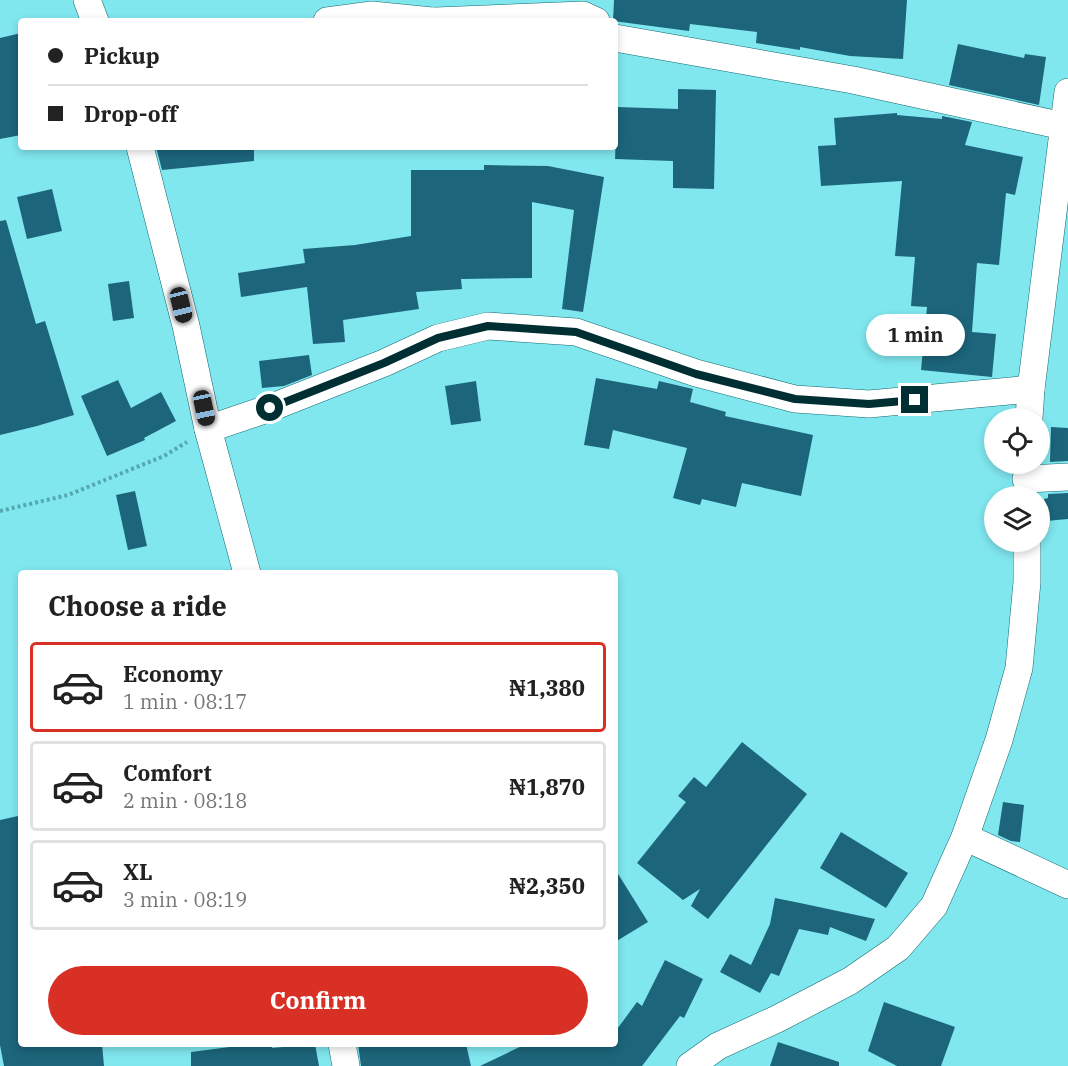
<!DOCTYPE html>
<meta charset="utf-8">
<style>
:root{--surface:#fff;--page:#f2f2f2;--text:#222;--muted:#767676;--line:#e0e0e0;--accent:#d93025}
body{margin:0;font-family:"IBM Plex Serif",serif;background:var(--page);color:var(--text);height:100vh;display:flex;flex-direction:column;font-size:22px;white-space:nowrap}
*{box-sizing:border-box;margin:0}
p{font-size:20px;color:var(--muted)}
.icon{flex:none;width:33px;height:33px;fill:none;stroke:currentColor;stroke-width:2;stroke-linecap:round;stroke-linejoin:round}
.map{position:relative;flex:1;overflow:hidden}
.panel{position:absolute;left:18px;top:570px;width:600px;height:477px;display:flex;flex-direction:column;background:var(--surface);border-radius:6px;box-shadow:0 3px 9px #0003}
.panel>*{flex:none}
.banner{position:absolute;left:18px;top:18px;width:600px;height:132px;border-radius:6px;box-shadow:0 3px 9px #0003;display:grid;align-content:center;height:132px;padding:0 30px;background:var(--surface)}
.buttons{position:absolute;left:984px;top:408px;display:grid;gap:12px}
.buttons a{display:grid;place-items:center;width:66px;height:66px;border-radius:50%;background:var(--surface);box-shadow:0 3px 9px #0003;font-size:30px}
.end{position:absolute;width:27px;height:27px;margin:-14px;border:8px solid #002f33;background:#fff;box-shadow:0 0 0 3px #fff}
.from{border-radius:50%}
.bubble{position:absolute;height:42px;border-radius:21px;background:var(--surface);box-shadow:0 3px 9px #0003;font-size:20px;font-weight:700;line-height:42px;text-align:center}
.car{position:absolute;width:18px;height:36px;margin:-18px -9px;border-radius:8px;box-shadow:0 0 4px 2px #0007;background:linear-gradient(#222 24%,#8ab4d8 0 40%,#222 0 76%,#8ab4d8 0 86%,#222 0)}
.banner b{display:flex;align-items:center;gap:21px;height:57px;font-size:22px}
.banner b+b{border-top:2px solid var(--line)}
.banner i{width:15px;height:15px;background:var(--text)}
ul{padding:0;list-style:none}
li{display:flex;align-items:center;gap:18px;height:90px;margin:0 12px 9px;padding:0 18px;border:3px solid var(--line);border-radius:6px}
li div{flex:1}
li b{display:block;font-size:22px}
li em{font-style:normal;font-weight:700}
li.current{border-color:var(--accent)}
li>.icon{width:54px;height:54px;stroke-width:1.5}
h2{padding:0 30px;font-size:27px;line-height:72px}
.cta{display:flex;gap:12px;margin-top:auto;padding:12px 30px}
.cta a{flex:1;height:69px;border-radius:36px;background:var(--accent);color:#fff;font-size:24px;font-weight:700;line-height:69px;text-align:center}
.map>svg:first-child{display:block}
</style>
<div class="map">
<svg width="1068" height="1066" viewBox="0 0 1068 1066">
<rect width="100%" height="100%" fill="#80e7ef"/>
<g fill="#1c657b">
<path d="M614 0H907L903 59 850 56 800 47V50L756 43 757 32 690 24 689 31 613 21Z"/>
<path d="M21 33V135L0 139V38Z"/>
<path d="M958 44 1024 58 1025 54 1046 57 1039 105 949 85Z"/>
<path d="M678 89 716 90 714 189 673 188V161L615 159 617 107 678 109Z"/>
<path d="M897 113V115L942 119V116L972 122 965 145 1023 157 1015 195 1006 193 999 265 977 263 972 332 996 334 992 377 921 370 927 307 911 306 915 257 895 256 902 181 821 186 818 146 836 145 834 118Z"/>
<path d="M156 147H254V161L162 170Z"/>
<path d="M484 165 548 166 604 177 583 312 562 309 574 210 532 202V278L461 279 462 289 416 292 419 309 343 320 345 342 313 344 307 287 241 297 238 273 305 263 303 249 355 245 411 236V170H484Z"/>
<path d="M52 189 62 231 27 239 17 197Z"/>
<path d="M6 220 36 324 45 321 74 415 37 426 0 435V221Z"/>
<path d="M129 281 134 318 113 321 108 284Z"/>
<path d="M309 355 312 375 284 386 262 388 259 361Z"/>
<path d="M596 378 657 389 659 381 693 389 690 402 726 412 725 416 813 435 801 496 742 483 736 507 702 499 700 505 673 498 687 448 613 430 609 449 584 445Z"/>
<path d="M118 380 131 408 161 392 176 421 144 438 145 440 107 456 81 396Z"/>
<path d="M476 381 481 421 451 425 445 386Z"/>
<path d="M1051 427 1068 428V461L1050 462Z"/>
<path d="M135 491 147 546 128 550 116 495Z"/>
<path d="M1068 493V519L1046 521 1044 499 1048 498V494Z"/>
<path d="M742 742 807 794 708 919 691 906 700 889 683 900 637 863 686 802 678 796 694 777 706 787Z"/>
<path d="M1003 802 1024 805 1020 842 1011 841 998 835Z"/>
<path d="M18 816 21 830V1044H102L104 1066H4L0 1045V820Z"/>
<path d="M841 832 908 873 886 908 820 868Z"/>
<path d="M615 869 648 922 615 942Z"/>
<path d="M775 898 800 903 875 919 866 941 830 927 828 935 799 929 779 976 771 973 760 993 720 972 730 954 751 965 770 924Z"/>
<path d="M665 960 703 979 684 1018 680 1016 642 1066H480L526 1044H615V1032L637 1002 642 1006Z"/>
<path d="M884 1002 955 1027 941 1066H897L868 1051Z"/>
<path d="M778 1042 839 1062V1066H770Z"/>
<path d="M253 1044H272V1048L315 1044 319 1066H191V1052Z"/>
<path d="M358 1044H466L471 1066H361Z"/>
</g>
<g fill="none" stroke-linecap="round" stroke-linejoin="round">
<defs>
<g id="minor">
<path d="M87 0 95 21"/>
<path d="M327 21 372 15 432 21"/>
<path d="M435 21 583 15 596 21"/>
<path d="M615 38 853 80 1063 126"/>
<path d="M140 147 186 326 208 429 247 573"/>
<path d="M1029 418 1031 389 1068 92"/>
<path d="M208 429 270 408 384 363 438 338 488 326 576 332 696 373 795 399 869 404 1031 389"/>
<path d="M1026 479 1068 477"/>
<path d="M965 837 1068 885"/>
<path d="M342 1044 346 1066"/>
<path d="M690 1066 718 1046 777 1019 850 981 898 948 934 906 965 837 999 740 1019 668 1027 582V542"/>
</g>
</defs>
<use href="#minor" stroke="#106a70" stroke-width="28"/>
<path stroke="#54a8af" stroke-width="4" stroke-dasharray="3 3" stroke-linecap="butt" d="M0 511 68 495 164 456 187 442"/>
<use href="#minor" stroke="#fff" stroke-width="27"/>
</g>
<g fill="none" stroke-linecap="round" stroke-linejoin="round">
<path stroke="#002f33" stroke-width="8" d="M270 408 384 363 438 338 488 326 576 332 696 374 795 399 869 404 915 400"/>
</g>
</svg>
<div class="buttons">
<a><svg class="icon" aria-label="locate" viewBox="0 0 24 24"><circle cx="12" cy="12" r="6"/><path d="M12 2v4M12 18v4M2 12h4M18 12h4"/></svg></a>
<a><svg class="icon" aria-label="layers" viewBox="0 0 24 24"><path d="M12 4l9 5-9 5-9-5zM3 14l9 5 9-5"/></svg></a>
</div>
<i class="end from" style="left:270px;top:408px"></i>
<i class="end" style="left:915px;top:400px"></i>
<div class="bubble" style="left:866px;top:314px;width:99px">1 min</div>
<i class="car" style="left:181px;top:305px;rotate:166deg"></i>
<i class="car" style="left:204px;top:408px;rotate:168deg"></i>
<div class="banner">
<b><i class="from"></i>Pickup</b>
<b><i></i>Drop-off</b>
</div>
<section class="panel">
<h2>Choose a ride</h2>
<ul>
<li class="current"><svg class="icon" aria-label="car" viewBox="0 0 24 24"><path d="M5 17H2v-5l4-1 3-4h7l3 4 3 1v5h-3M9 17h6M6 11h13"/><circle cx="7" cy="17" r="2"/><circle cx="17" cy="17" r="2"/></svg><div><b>Economy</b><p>1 min · 08:17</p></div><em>₦1,380</em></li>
<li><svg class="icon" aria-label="car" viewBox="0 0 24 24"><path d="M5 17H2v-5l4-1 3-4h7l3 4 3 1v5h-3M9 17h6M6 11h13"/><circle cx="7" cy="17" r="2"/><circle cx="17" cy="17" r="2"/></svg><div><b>Comfort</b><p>2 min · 08:18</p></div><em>₦1,870</em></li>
<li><svg class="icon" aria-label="car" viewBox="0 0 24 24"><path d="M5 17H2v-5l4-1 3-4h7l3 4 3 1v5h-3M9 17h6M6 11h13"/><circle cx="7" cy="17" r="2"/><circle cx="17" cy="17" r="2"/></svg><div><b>XL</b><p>3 min · 08:19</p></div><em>₦2,350</em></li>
</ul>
<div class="cta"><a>Confirm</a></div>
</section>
</div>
